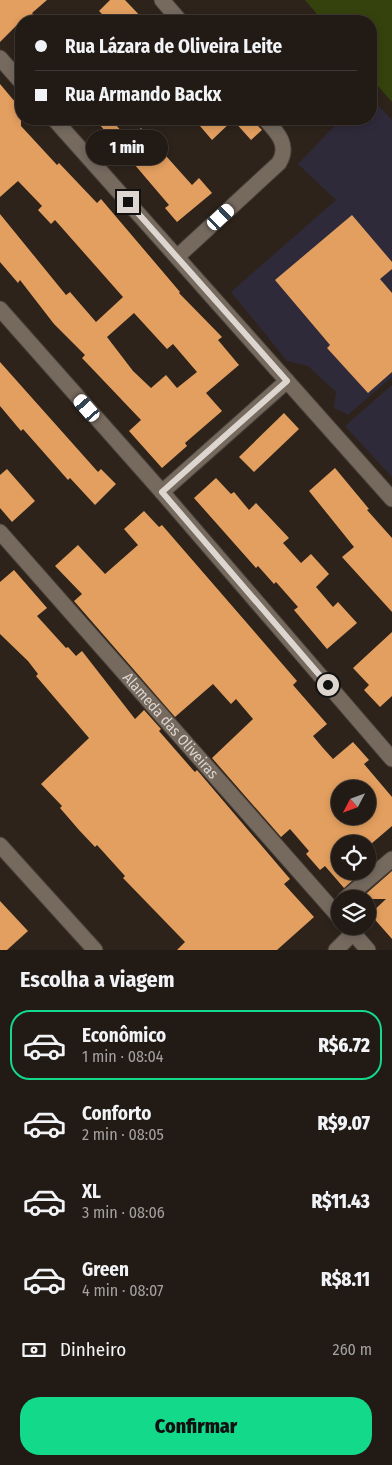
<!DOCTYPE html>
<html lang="pt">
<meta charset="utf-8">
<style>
:root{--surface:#221a14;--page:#2e2722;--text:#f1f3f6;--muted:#a2a1a0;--line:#3f3834;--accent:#13d98a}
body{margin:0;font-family:"Fira Sans Condensed",sans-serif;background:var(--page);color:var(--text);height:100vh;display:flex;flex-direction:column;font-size:19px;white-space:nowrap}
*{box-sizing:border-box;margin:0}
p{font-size:16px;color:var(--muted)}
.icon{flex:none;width:28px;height:28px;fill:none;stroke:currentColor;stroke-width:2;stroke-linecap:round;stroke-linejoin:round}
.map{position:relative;height:950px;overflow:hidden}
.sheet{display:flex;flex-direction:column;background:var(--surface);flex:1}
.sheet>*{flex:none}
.banner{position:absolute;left:15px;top:15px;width:362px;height:110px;border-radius:20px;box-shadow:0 2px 8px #0003,0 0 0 1px var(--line);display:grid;align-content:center;height:110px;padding:0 20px;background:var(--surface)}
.needle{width:32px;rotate:229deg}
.controls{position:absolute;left:331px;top:780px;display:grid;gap:10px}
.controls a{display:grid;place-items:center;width:45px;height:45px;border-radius:50%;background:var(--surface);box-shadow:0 2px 8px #0003,0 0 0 1px var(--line);font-size:25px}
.end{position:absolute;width:22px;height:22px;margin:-11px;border:6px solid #ddd6d0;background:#111;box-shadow:0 0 0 2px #111}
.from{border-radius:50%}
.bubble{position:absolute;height:35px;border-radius:18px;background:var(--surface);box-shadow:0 2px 8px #0003,0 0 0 1px var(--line);font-size:16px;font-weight:800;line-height:35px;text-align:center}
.car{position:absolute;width:15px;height:30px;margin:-15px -8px;border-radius:6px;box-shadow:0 0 4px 1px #0007;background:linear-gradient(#fff 24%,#345 0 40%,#fff 0 76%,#345 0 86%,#fff 0)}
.banner b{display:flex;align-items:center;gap:18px;height:48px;font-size:19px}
.banner b+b{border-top:1px solid var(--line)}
.banner i{width:12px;height:12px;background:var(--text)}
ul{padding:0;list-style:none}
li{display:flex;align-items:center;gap:15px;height:70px;margin:0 10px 8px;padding:0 10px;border:2px solid transparent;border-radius:20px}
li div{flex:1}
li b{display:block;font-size:19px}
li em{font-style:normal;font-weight:800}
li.active{border-color:var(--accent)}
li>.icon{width:45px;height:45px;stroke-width:1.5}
h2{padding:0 20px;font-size:22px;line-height:60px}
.pay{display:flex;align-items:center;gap:12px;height:55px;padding:0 20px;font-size:19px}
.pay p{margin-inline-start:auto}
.cta{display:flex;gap:10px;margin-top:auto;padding:10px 20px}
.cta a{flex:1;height:58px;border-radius:20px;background:var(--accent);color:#111;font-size:20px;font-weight:800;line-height:58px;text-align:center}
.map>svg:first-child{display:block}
</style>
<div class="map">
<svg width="392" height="950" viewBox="0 0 392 950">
<rect width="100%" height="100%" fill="#2d231b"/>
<g fill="#2f2a3a">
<path d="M371 98 392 120V377L348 415 334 408 336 392 308 366 287 361 231 292 336 200 298 164 341 119H371Z"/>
<path d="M392 385V477L345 426Z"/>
</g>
<path fill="#36420d" d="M305 0H392V102L371 78V21H323Z"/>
<g fill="#e39f5f" fill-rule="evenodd">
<path d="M0 0H47L32 13 39 21H21L0 42Z"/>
<path d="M110 0H125L145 21H109L99 11Z"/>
<path d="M0 84 21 109V126L57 165 59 163 97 203 101 199 180 292 179 293 222 337 218 340 239 365 206 393 222 411 185 443 187 446 162 468 129 431 141 420 82 358 85 355 54 324 20 280 18 283 0 262V214L66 295 70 292 96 322 123 297 55 220 51 224 38 210 42 206 18 181 0 197ZM134 313 167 349 173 344 197 372 177 388 166 375 151 388 133 371 107 337Z"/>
<path d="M95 119H111L128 139 141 128 192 185 199 178 212 193 177 222 165 208 169 205 117 144 106 154 94 141 105 131Z"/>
<path d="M194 119H251L262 130 251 140 233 120 212 140Z"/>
<path d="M352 215 392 262V269L380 279 392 293V372L368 393 327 348 330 345 275 280Z"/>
<path d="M0 362 98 472 101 469 116 484 95 505 70 478 68 480 23 429 21 431 0 406Z"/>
<path d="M284 413 299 429 254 472 239 457Z"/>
<path d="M335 468 369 509 367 510 392 538V612L342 557 354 547 309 491Z"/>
<path d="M7 469 35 501 12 522 0 508V475Z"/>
<path d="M216 478 231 494 234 492 249 510 256 503 289 538 283 543 301 563 311 554 329 574 316 587 333 607 338 602 357 623 327 649 294 610 298 607 276 582 274 584 258 566 256 568 194 498Z"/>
<path d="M144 511 159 527 162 525 297 681 293 685 327 724 313 736 323 748 333 759 353 742 369 760 364 764 392 797V826L371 844H340V871H359L361 873 344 888 325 866 320 870 306 854 309 851 290 829 281 837 212 758 253 719 236 699 231 704 213 684 175 717 74 601 82 594 55 566 78 545 105 574 138 545 124 529ZM340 789H368V816H340Z"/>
<path d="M14 570 47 608 37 616 66 648 68 647 76 656 82 651 135 719 144 710 161 729 159 731 193 770 195 772 197 770 290 879 284 884 314 917 277 950H177L185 942 123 878 125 876 97 845 95 847 79 830 60 808 62 806 41 784 89 738 36 676 38 674 28 661 0 634V582Z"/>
<path d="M392 632V696L380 707 364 690 369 685 353 668Z"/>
<path d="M392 871V939L370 914 386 899H360Z"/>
<path d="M0 901 28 931 7 950H0Z"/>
</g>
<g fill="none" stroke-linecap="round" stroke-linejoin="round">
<defs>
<g id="minor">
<path d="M162 0 180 21"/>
<path d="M0 58 21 82"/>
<path d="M54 119 392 499"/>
<path d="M177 257 279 163C290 145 277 132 265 119"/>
<path d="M0 309 162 492 392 759"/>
<path d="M162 492 287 381"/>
<path id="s1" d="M0 532 340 918"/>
<path d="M0 845 95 950"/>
<path d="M345 899 392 859"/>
<path d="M347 926 368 950"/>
<path d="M336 950 353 933"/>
</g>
</defs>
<use href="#minor" stroke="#49413a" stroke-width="17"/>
<use href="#minor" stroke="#766a5f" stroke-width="15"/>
</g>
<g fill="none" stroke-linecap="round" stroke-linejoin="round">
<path stroke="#ddd6d0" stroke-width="6" d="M128 202 287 381 162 492 328 685"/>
</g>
<g text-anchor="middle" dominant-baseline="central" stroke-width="5" stroke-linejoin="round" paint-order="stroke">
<g font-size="15" fill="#ddd6d0" stroke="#2d231b">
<text stroke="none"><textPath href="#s1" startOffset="258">Alameda das Oliveiras</textPath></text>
</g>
</g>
</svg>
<div class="controls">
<a><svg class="needle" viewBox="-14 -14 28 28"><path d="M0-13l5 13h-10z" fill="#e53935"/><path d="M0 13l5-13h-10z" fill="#a2a1a0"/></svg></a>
<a><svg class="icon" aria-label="locate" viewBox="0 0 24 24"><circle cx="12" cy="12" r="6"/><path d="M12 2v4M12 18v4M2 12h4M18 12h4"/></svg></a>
<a><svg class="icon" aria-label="layers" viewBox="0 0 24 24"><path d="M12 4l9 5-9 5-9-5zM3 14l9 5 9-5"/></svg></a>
</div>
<i class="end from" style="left:328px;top:685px"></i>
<i class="end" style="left:128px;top:202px"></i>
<div class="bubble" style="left:86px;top:130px;width:82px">1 min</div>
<i class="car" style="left:221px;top:217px;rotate:47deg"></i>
<i class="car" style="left:87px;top:408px;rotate:319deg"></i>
<div class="banner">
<b><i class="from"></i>Rua Lázara de Oliveira Leite</b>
<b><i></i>Rua Armando Backx</b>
</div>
</div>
<section class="sheet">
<h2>Escolha a viagem</h2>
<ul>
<li class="active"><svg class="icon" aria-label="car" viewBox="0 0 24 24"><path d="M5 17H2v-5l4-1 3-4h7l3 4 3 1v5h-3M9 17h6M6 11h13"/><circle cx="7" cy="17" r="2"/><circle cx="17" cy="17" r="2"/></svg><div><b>Econômico</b><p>1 min · 08:04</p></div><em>R$6.72</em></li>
<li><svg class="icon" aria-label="car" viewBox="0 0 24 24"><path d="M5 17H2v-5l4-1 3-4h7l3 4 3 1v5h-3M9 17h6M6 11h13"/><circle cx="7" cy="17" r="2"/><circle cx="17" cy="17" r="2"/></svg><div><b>Conforto</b><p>2 min · 08:05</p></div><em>R$9.07</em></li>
<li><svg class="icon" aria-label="car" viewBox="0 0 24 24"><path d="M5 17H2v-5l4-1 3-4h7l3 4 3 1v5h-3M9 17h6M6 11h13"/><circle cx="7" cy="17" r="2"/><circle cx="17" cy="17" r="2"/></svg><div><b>XL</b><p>3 min · 08:06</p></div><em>R$11.43</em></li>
<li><svg class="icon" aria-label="car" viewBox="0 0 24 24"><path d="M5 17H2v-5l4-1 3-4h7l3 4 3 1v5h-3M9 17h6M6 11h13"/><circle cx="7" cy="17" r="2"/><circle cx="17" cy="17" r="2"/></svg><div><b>Green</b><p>4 min · 08:07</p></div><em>R$8.11</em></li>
</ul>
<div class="pay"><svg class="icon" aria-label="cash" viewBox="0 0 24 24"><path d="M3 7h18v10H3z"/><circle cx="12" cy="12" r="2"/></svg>Dinheiro<p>260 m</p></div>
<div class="cta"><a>Confirmar</a></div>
</section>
